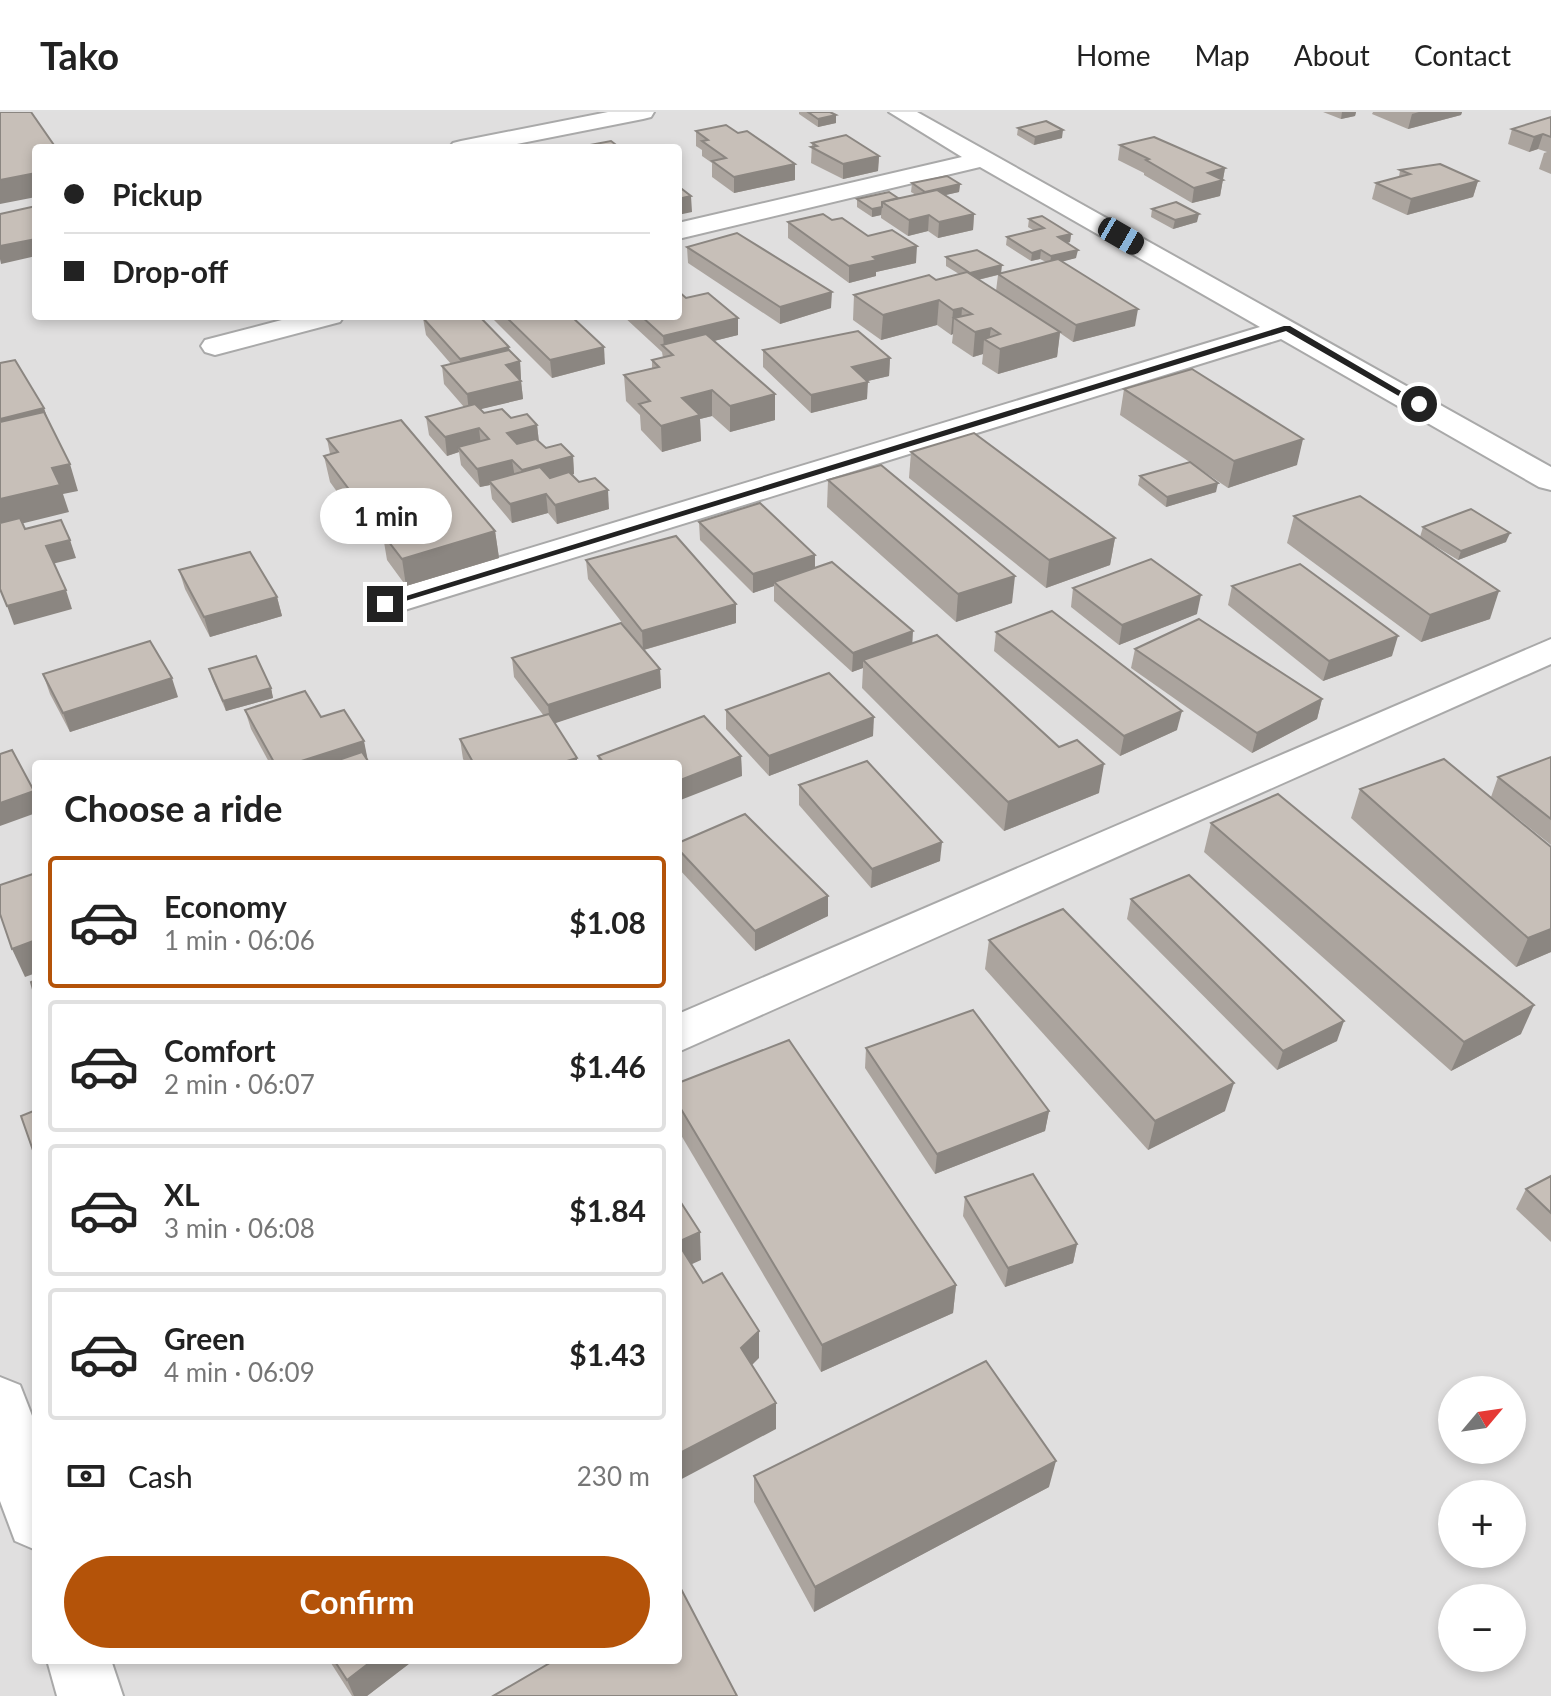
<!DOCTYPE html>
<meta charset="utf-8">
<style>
:root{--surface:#fff;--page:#f6f6f6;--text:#222;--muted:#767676;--line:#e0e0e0;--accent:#b45309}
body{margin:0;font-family:Lato,sans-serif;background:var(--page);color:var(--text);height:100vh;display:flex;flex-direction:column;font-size:30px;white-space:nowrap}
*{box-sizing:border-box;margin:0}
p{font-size:26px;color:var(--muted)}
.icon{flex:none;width:44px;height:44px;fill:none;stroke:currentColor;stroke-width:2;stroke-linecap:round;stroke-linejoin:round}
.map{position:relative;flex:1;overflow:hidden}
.details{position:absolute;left:32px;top:648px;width:650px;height:904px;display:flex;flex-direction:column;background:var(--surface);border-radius:8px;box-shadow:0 4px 12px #0003}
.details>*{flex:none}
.guide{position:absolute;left:32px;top:32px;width:650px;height:176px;border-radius:8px;box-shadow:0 4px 12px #0003;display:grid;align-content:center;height:176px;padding:0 32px;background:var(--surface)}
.needle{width:52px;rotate:61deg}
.fabs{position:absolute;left:1438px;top:1264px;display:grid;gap:16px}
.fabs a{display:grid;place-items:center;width:88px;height:88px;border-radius:50%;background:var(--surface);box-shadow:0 4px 12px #0003;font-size:40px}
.end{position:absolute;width:36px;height:36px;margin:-18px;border:10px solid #222;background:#fff;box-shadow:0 0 0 4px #fff}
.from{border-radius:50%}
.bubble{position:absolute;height:56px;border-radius:28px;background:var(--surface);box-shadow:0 4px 12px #0003;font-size:26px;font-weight:700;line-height:56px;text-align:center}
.car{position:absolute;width:24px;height:48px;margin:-24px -12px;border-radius:10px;box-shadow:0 0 6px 2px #0007;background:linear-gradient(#222 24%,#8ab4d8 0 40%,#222 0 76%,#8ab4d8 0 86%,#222 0)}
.guide b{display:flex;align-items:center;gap:28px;height:76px;font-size:30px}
.guide b+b{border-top:2px solid var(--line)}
.guide i{width:20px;height:20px;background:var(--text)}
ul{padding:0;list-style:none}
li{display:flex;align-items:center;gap:24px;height:132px;margin:0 16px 12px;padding:0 16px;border:4px solid var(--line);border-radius:8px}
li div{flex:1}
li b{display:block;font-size:30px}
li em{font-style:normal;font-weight:700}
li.active{border-color:var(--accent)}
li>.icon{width:72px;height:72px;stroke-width:1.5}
h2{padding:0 32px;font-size:36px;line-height:96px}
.pay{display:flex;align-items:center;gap:20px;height:88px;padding:0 32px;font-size:30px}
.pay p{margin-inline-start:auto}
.action{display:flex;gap:16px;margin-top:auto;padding:16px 32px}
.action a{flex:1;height:92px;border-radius:48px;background:var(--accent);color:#fff;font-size:32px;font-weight:700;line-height:92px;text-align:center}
header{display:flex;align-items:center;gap:48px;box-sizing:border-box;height:112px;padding:0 40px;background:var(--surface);border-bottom:2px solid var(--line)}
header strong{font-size:38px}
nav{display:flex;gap:44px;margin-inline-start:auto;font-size:28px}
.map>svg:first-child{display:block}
</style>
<header>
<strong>Tako</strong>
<nav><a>Home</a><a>Map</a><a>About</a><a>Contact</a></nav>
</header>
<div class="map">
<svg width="1551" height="1584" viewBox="0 0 1551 1584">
<rect width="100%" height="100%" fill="#f2efe9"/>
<path fill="#e0dfdf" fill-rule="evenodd" d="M0 0H1551V1584H0ZM36 36H678V204H36ZM36 652H678V1548H36ZM1452 1278H1512V1338H1452ZM1452 1382H1512V1442H1452ZM1452 1486H1512V1546H1452Z"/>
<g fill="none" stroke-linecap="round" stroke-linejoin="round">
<defs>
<g id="minor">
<path d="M608 0H654L651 5 643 7 497 36H449L453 31 461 29Z"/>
<path d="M889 0H917L1551 355V378L1539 375 1281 227 398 500 385 503 372 500 367 492 372 484 1260 215 980 55 678 127V111L962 45Z"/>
<path d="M297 204H344L340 210 215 243 205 240 201 234 205 228Z"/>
<path d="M1551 527V552L678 940V902Z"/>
<path d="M0 1265 20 1273 36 1314V1438L15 1429 0 1389Z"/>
<path d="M47 1548H111L123 1584H57Z"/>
</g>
</defs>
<use href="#minor" stroke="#a9a9a9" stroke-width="4"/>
<use href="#minor" fill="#fff" fill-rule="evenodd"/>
</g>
<g fill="#aba49e" fill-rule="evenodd">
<path d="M799 0H830L836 3V11L818 15 799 2Z"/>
<path d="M1323 0H1356L1355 4 1341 7Z"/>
<path d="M1373 0H1462L1461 3 1408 17 1372 2Z"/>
<path d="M1551 5V62L1539 57 1544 41 1547 40 1538 37 1529 40 1508 32 1512 17Z"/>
<path d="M1018 16 1062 26 1034 33 1017 23Z"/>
<path d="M696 19 738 21 795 52V68L734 81 712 65V51L702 44V38L696 34Z"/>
<path d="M812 31 879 44 878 59 843 67 811 51Z"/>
<path d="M1120 33 1225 56 1220 84 1192 91 1144 63V61L1118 48Z"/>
<path d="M1400 58 1478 69 1473 85 1407 103 1372 87 1376 71 1399 65Z"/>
<path d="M912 71 960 72 959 80 945 83 974 102 973 118 938 126 928 119 908 124 881 106V103L872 105 857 95V87L898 86 916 83 911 80Z"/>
<path d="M1152 97 1197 110 1173 117 1151 105Z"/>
<path d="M1029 107 1071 122 1070 130 1067 131 1076 146 1062 149 1135 214 1073 230 1060 221 1057 245 998 262 982 252 983 242 973 245 952 231 953 222 951 223 937 213 881 228 853 208 854 183 936 168 959 162 946 154V145L1001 161 1046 150 1040 147 1031 149 1006 133 1007 125 1033 118 1028 115ZM998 163 996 179 978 168Z"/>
<path d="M832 108 868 124 916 151 876 160V164L849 171 788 126V110Z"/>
<path d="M687 135 831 196 780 212 688 151Z"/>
<path d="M686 186 738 223 714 229 775 308 730 320 712 304 700 307 701 329 662 340 641 318 640 303 626 289 624 263 652 256V248L663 246 662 240 623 204H678Z"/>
<path d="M490 204H571L605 252 552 266Z"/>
<path d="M423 206 509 238 520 249 521 267H519L521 269 523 287 480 297 484 301 511 306 537 313 539 330 546 336 573 344 574 362 572 363 609 397 557 412 548 401 512 411 492 387 490 373 480 375 461 353 459 340 447 344 429 323 426 305 464 295 444 272 442 254 451 252 426 223Z"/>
<path d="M763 238 890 246 889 264 867 269V287L811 301 763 255Z"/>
<path d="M1124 277 1297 353 1228 376 1120 303Z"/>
<path d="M327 327 495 419 499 446 406 474 387 448 383 424 371 427 330 370 324 344 330 342Z"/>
<path d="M911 340 1115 426 1110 453 1046 476 909 366Z"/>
<path d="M1140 364 1216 380 1166 395 1138 373Z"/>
<path d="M828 368 1012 491 956 510 827 395Z"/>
<path d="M1294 404 1490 507 1421 530 1287 431Z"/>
<path d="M699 410 815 456 912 531 1099 681 1004 719 862 576 863 556 852 560 774 489V474L753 481 700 428Z"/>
<path d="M1423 415 1506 430 1458 448 1420 425Z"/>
<path d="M586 448 736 492V511L644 538 660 557 661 576 554 611 577 646V652H466L463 647 460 627 544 604 514 565 512 546 634 526 588 467Z"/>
<path d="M179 458 277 485 282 504 210 525 185 477Z"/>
<path d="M1232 474 1392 544 1323 569 1228 493Z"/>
<path d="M1073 476 1197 502 1119 533 1071 495Z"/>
<path d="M996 520 1177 618 1120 644 994 539Z"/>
<path d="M1135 537 1322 587 1317 607 1252 641 1131 556Z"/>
<path d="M209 557 271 576 273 586 226 599 212 567Z"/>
<path d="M43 562 178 585 70 620 50 582Z"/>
<path d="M245 598 321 605 370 652H270L251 617Z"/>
<path d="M726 598 873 624 769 664 726 617Z"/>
<path d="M598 644H741L742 664 678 652H599Z"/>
<path d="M1551 645V733L1491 685 1498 665Z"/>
<path d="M799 673 940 749 871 776 799 693Z"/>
<path d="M1360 677 1551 735V840L1516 855 1351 706Z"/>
<path d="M1211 711 1521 922 1451 959 1204 740Z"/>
<path d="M678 731 828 804 755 839 678 756Z"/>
<path d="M1131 787 1337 929 1277 958 1127 807Z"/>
<path d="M989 828 1225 999 1148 1038 985 857Z"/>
<path d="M866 936 1049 999 1045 1019 935 1062 865 956Z"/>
<path d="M678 971 956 1173 953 1201 821 1260 678 1018Z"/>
<path d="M1551 1064V1130L1516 1097 1526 1077Z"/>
<path d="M965 1085 1077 1132 1073 1151 1005 1175 963 1104Z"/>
<path d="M754 1364 1049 1375 814 1500 754 1390Z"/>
<path d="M329 1548H414L367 1584H352Z"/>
</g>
<g fill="#8b8681">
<path d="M1342 0H1356L1355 4 1341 7Z"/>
<path d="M1419 0H1462L1461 3 1408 17 1412 2Z"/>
<path d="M836 3V11L818 15V7Z"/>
<path d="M1063 18 1062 26 1034 33 1035 25Z"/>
<path d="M1543 22 1538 37 1529 40 1534 25Z"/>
<path d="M879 44 878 59 843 67V52Z"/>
<path d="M795 52V68L734 81V65Z"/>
<path d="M1225 56 1220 84 1192 91 1194 76 1208 61Z"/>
<path d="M36 61V85L0 92V68Z"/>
<path d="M1478 69 1473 85 1407 103 1411 87Z"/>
<path d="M960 72 959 80 924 88 925 80Z"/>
<path d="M691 84 692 100 678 103V87Z"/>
<path d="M882 95 881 103 872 105V97Z"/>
<path d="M974 102 973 118 938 126 939 110Z"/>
<path d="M1199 102 1197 110 1173 117 1175 108Z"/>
<path d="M929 103 928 119 908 124 909 108Z"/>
<path d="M1071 122 1070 130 1057 134 1058 125Z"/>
<path d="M36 127V144L1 152 0 147V134Z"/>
<path d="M917 134 916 151 876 160V164L849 171V154L873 145Z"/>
<path d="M1041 138 1040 147 1031 149 1032 141Z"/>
<path d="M1078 138 1076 146 1050 153 1051 144Z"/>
<path d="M1002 153 1001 162 969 170 970 161Z"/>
<path d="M832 180 831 196 780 212V195Z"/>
<path d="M939 188 937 213 881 228 883 203Z"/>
<path d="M962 196 961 211 954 206 953 222 951 223 953 198Z"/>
<path d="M1138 197 1135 214 1073 230 1076 213Z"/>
<path d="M738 206V223L669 240 664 235 663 224Z"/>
<path d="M991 216 989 230 984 227 983 242 973 245 975 220Z"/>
<path d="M1060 220 1057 245 998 262 1000 237Z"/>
<path d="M509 235 511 251 520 249 521 267 508 270 462 264 460 247Z"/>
<path d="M604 235 605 252 552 266 550 248Z"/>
<path d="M890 246 889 264 851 273 852 255Z"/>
<path d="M521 269 523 287 469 300 467 282Z"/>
<path d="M868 270 867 287 811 301V283Z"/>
<path d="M712 278V304L700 307 701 329 662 340 661 314 682 286Z"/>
<path d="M775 282V308L730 320V294Z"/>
<path d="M44 296 50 314 0 327V307Z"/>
<path d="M537 313 539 331 509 339 507 321Z"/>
<path d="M479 316 481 334 458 335 459 340 447 344 445 325Z"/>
<path d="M1303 327 1297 353 1228 376 1234 349Z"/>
<path d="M573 344 574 362 524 376 522 358Z"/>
<path d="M512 348 515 366 489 369 490 373 480 375 477 357Z"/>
<path d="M70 352 78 379 63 382 69 400 0 417V387L52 356Z"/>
<path d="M1218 371 1216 380 1166 395 1167 385Z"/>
<path d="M608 378 609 397 557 412 555 393Z"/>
<path d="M546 382 548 401 512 411 510 392Z"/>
<path d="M386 395 391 421H382L383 424 371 427 366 400Z"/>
<path d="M495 419 499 446 406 474 402 447Z"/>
<path d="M1510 421 1506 430 1458 448 1461 439Z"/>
<path d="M1115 426 1110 453 1046 476 1049 448Z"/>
<path d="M70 428 76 446 52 452 46 434Z"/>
<path d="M815 443V462L774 470V474L753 481V462Z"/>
<path d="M1015 464 1012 491 956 510 958 482Z"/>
<path d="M66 478 72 497 14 513 7 494Z"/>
<path d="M1499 479 1490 507 1421 530 1430 503Z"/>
<path d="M1201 483 1197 502 1119 533 1122 513Z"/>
<path d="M277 485 282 504 210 525 204 505Z"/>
<path d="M736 492V511L643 538 642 519Z"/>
<path d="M913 519 912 538 863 548V556L852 560 853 541Z"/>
<path d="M1398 524 1392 544 1323 569 1329 549Z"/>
<path d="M660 557 661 576 550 613 548 593Z"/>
<path d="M172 566 178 585 70 620 63 601Z"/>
<path d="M271 576 273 586 226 599 223 589Z"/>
<path d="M1322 587 1317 607 1252 641 1257 621Z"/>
<path d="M1182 599 1177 618 1120 644 1124 624Z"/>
<path d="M874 605 873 624 769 664V644Z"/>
<path d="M364 629 368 649 357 652H292Z"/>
<path d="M741 644 742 664 678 689V669Z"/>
<path d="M577 646V652H557Z"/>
<path d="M1104 652 1099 681 1004 719 1008 690Z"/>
<path d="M34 679 36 685V701L0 714V691Z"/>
<path d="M942 730 940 749 871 776 872 757Z"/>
<path d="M828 784V804L755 839V819Z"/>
<path d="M1551 817V840L1516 855 1528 826Z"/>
<path d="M36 828V861L25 865 12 837Z"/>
<path d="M1534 893 1521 922 1451 959 1464 930Z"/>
<path d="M1344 909 1337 929 1277 958 1283 939Z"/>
<path d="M1234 971 1225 999 1148 1038 1155 1009Z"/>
<path d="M1049 999 1045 1019 935 1062 937 1042Z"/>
<path d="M700 1120 701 1148 679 1158 678 1130Z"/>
<path d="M1077 1132 1073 1151 1005 1175 1008 1156Z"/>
<path d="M956 1173 953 1201 821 1260 822 1233Z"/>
<path d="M759 1219V1246L742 1263 741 1236Z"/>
<path d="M776 1291V1317L678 1369V1342Z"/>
<path d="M1056 1349 1049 1375 814 1500 815 1475Z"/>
<path d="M373 1548H414L367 1584H354L347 1568Z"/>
</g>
<g fill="#c7bfb8" stroke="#8b8681" stroke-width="2">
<path d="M0 0H31L56 36H36V61L0 68Z"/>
<path d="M808 0H830L836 3 818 7Z"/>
<path d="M1551 5V25L1543 22 1534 25 1512 17Z"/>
<path d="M1046 9 1063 18 1035 25 1018 16Z"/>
<path d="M726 13 738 21 747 19 795 52 734 65 712 49 726 46 702 29 708 28 696 19Z"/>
<path d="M846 23 879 44 843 52 811 35 817 34 812 31Z"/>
<path d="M1154 25 1225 56 1208 61 1223 68 1194 76 1146 48 1149 47 1120 33Z"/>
<path d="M611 29 620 36H574Z"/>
<path d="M1440 52 1478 69 1411 87 1376 71 1410 62 1400 58Z"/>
<path d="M947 64 960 72 925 80 912 71Z"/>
<path d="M678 74 691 84 678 87Z"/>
<path d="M937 78 974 102 939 110 929 103 909 108 882 90Z"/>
<path d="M889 80 898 86 882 90V95L872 97 857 87Z"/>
<path d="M1176 90 1199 102 1175 108 1152 97Z"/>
<path d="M36 94V127L0 134V102Z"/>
<path d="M823 102 832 108 842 106 868 124 892 118 917 134 873 145 877 148 849 154 788 110Z"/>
<path d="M1042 104 1071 122 1058 125 1078 138 1051 144 1041 138 1032 141 1007 125 1044 116 1029 107Z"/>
<path d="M737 121 832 180 780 195 687 135Z"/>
<path d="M977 138 1002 153 970 161 946 145Z"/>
<path d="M1058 147 1138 197 1076 213 998 162Z"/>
<path d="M967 160 1060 220 1000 237 984 227 1000 222 991 216 975 220 954 206 972 202 962 196 953 198 939 188 883 203 854 183 929 163 936 168Z"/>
<path d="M678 179 686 186 708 181 738 206 663 224 641 204H678Z"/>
<path d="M430 204H479L509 235 460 247 423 206Z"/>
<path d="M505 204H571L604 235 550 248Z"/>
<path d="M858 219 890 246 852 255 868 270 811 283 763 238Z"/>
<path d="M706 222 775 282 730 294 712 278 682 286 700 303 661 314 639 292 650 289 624 263 659 255 652 248 673 243 662 233Z"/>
<path d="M509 238 520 249 506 253 521 269 467 282 442 254Z"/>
<path d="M15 248 44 296 0 307V251Z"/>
<path d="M1192 257 1303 327 1234 349 1124 277Z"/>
<path d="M475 292 484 301 502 297 511 306 527 302 537 313 507 321 517 332 536 327 546 336 561 332 573 344 522 358 512 348 477 357 458 335 489 327 479 316 445 325 426 305Z"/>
<path d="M44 300 70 352 52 356 60 373 0 387V310Z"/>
<path d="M401 308 495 419 402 447 382 421 402 415 386 395 366 400 324 344 338 340 327 327Z"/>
<path d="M974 321 1115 426 1049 448 911 340Z"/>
<path d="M1190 350 1218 371 1167 385 1140 364Z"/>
<path d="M881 353 1015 464 958 482 828 368Z"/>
<path d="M540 355 550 366 569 360 579 370 595 366 608 378 555 393 546 382 510 392 489 369Z"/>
<path d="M1360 384 1499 479 1430 503 1294 404Z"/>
<path d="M760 391 815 443 753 462 699 410Z"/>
<path d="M1471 397 1510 421 1461 439 1423 415Z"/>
<path d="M20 406 25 417 61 408 70 428 46 434 66 478 7 494 0 477V411Z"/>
<path d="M676 424 736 492 642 519 586 448Z"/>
<path d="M250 440 277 485 204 505 179 458Z"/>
<path d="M1151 447 1201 483 1122 513 1073 476Z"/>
<path d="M832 450 913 519 853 541 774 470Z"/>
<path d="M1300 452 1398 524 1329 549 1232 474Z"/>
<path d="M1052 499 1182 599 1124 624 996 520Z"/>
<path d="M1199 507 1322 587 1257 621 1135 537Z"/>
<path d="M621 511 660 557 548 593 512 546Z"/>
<path d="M937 523 1059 635 1077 628 1104 652 1008 690 863 548Z"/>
<path d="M150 529 172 566 63 601 43 562Z"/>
<path d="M256 544 271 576 223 589 209 557Z"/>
<path d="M829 561 874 605 769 644 726 598Z"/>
<path d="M305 579 321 605 344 598 364 629 292 652H275L245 598Z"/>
<path d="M549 602 577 646 557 652H474L460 627Z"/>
<path d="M704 604 741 644 678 669V652H605L598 644Z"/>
<path d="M12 638 34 679 0 691V642Z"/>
<path d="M362 640 370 652H327Z"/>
<path d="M1551 645V707L1498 665Z"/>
<path d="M1444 647 1551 735V817L1528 826 1360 677Z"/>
<path d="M867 649 942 730 872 757 799 673Z"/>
<path d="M1278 682 1534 893 1464 930 1211 711Z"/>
<path d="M745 702 828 784 755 819 678 737V731Z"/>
<path d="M36 761V828L12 837 0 802V773Z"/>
<path d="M1189 763 1344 909 1283 939 1131 787Z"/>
<path d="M1063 797 1234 971 1155 1009 989 828Z"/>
<path d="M36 868V889L31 870Z"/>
<path d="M973 898 1049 999 937 1042 866 936Z"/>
<path d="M789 928 956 1173 822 1233 678 992V971Z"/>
<path d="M36 998V1047L21 1004Z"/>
<path d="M1033 1062 1077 1132 1008 1156 965 1085Z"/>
<path d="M1551 1064V1101L1526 1077Z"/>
<path d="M678 1086 700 1120 678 1130Z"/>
<path d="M678 1131 703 1171 722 1161 759 1219 741 1236 776 1291 678 1342Z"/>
<path d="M986 1249 1056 1349 815 1475 754 1364Z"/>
<path d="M680 1475 737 1584H493L555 1548H678V1477Z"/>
<path d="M334 1548H373L347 1568Z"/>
</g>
<path fill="#222" d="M1284 214H1290L1423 292 1416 294 1286 219 389 494 380 492Z"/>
</svg>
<div class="fabs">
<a><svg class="needle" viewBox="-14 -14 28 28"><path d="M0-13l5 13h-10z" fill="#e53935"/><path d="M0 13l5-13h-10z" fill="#767676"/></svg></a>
<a>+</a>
<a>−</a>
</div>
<i class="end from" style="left:1419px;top:292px"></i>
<i class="end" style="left:385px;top:492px"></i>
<div class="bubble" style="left:320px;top:376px;width:132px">1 min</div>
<i class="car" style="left:1121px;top:124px;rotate:120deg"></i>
<div class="guide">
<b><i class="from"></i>Pickup</b>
<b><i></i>Drop-off</b>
</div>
<section class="details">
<h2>Choose a ride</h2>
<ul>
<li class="active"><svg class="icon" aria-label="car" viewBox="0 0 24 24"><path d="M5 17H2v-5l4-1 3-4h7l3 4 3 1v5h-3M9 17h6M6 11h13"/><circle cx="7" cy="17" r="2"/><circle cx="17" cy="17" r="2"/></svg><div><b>Economy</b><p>1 min · 06:06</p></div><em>$1.08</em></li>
<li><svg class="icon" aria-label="car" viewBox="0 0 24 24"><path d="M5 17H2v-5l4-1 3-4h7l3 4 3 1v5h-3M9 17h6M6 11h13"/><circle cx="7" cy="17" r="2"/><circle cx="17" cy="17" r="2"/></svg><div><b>Comfort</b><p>2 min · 06:07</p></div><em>$1.46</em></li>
<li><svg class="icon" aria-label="car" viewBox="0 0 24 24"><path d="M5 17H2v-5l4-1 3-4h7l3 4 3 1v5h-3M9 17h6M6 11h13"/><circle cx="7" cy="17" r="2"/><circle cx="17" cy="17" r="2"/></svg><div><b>XL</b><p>3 min · 06:08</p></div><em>$1.84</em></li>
<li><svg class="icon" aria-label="car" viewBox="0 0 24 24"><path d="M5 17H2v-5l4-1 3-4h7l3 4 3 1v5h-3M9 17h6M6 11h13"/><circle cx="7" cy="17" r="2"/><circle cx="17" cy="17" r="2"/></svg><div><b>Green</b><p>4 min · 06:09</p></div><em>$1.43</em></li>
</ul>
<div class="pay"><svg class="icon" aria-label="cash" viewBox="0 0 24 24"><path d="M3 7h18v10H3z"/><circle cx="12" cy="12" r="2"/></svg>Cash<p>230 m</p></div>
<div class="action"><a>Confirm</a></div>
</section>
</div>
